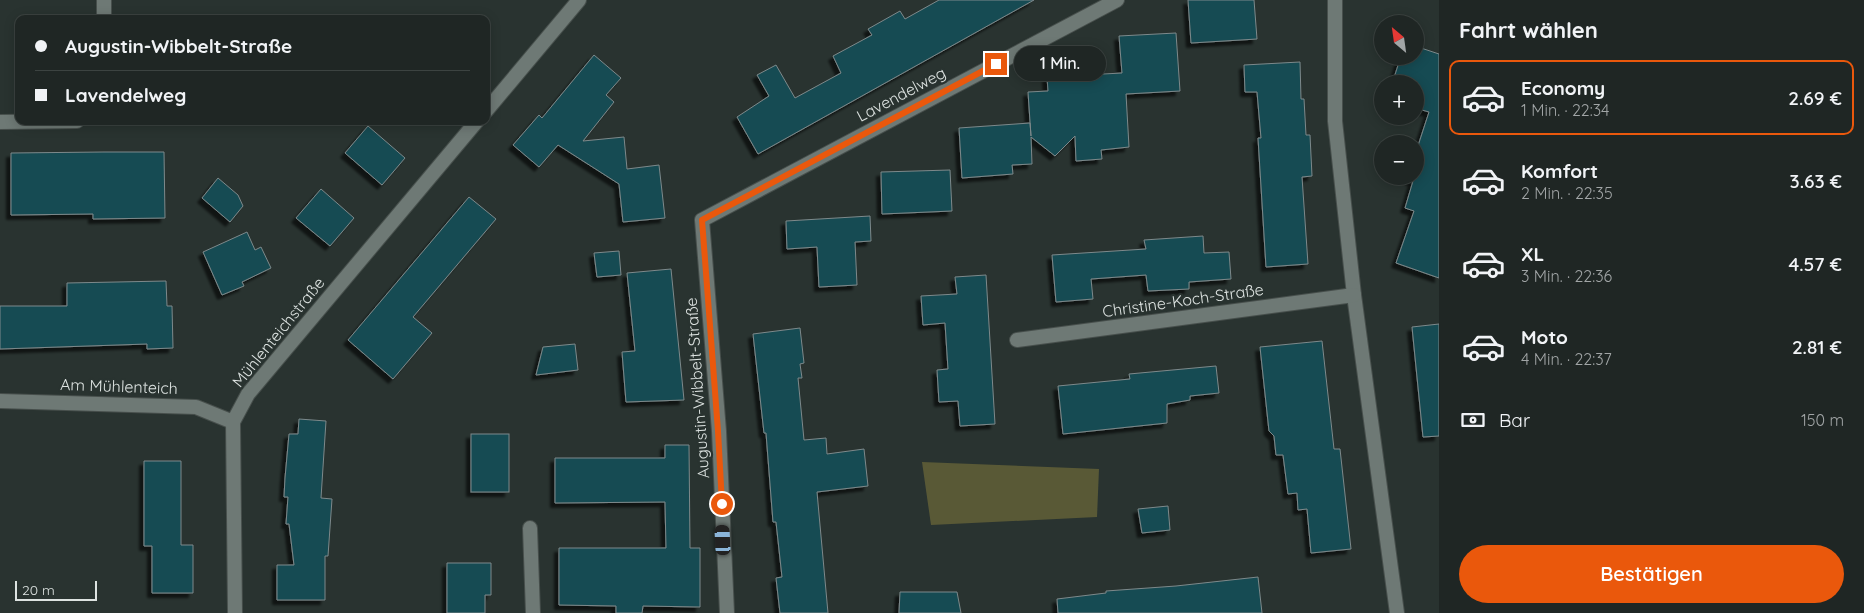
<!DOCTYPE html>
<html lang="de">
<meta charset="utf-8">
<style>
:root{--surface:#1f2624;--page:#272e2c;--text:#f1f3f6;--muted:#a1a5a6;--line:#3c4341;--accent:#ea580c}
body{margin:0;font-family:Quicksand,sans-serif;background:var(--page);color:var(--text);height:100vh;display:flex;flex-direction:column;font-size:19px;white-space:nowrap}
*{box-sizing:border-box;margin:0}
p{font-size:16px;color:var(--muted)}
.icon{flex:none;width:28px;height:28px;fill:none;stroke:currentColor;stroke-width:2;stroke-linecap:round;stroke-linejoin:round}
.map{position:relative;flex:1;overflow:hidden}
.details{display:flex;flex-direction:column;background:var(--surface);width:425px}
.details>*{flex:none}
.hud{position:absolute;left:15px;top:15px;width:475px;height:110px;border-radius:10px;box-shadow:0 2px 12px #0003,0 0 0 1px var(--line);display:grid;align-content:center;height:110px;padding:0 20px;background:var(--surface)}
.needle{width:32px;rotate:331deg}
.controls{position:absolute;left:1374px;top:15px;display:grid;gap:10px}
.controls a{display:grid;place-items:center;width:50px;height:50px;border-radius:50%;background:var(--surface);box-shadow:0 2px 12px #0003,0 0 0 1px var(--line);font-size:25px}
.scale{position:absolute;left:15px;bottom:12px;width:82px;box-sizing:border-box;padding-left:5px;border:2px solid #dde3e1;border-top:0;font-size:14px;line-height:18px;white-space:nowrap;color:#dde3e1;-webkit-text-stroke:4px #293330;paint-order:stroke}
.end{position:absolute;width:22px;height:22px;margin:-11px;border:6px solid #ea580c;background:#fff;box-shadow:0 0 0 2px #fff}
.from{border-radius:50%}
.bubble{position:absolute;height:35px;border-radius:18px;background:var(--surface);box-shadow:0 2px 12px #0003,0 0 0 1px var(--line);font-size:16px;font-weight:600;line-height:35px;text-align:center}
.car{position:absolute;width:15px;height:30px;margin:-15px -8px;border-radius:6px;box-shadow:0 0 4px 1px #0007;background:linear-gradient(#222 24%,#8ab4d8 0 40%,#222 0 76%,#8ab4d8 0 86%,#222 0)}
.hud b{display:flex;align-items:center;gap:18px;height:48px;font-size:19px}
.hud b+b{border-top:1px solid var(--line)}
.hud i{width:12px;height:12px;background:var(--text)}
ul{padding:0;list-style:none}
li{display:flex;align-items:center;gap:15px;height:75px;margin:0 10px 8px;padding:0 10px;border:2px solid transparent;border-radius:10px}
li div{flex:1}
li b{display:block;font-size:19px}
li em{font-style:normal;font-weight:600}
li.on{border-color:var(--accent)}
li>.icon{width:45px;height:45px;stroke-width:1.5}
h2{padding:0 20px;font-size:22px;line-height:60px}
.pay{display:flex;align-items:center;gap:12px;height:55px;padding:0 20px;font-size:19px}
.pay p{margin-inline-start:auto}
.cta{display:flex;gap:10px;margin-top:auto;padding:10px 20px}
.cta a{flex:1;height:58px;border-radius:30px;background:var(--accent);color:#fff;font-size:20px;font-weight:600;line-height:58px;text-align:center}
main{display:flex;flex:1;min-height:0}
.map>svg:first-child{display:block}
</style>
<main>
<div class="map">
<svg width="1439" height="613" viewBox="0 0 1439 613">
<defs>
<filter id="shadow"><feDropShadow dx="-4.5" dy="4.5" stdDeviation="1" flood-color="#0009"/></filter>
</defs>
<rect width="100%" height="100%" fill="#293330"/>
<path fill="#595936" d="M922 462 1099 469 1097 517 931 525Z"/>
<g fill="#184b52" stroke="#7d898b" filter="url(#shadow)">
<path d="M939 0H1034L758 154 737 117 769 96 757 75 776 65 795 98 841 73 833 56 872 35 868 29 900 11 905 19Z"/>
<path d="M1188 0H1254L1257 39 1191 43Z"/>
<path d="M1176 33 1180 91 1126 94 1129 147 1101 150 1102 159 1076 161 1075 136 1055 156 1031 137 1032 164 1012 165 1013 174 962 178 959 128 1030 123 1031 136 1028 92 1048 91 1047 77 1122 73 1119 36Z"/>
<path d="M1415 46 1439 54V278L1396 263 1414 211 1405 208 1413 181 1407 179 1408 176H1415V155L1429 112 1415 108V84H1392L1401 56H1415Z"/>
<path d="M594 55 621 78 606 95 614 102 583 141 624 137 627 169 659 165 665 218 623 222 619 184 558 145 539 167 513 145 539 115 542 118Z"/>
<path d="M1300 62 1301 99H1304L1306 135H1310L1312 176 1302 177 1308 264 1266 267 1258 138H1261L1257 92H1245L1244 65Z"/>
<path d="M368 126 405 158 382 185 345 153Z"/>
<path d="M103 152H164L165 218 93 219V214L11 215V153Z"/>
<path d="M950 170 952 211 882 214 881 172Z"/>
<path d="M218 178 238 195 243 206 230 222 202 198Z"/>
<path d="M321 189 354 218 330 246 296 218Z"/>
<path d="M469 197 496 219 413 317 432 333 393 379 348 340Z"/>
<path d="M870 216 871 241 855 242 857 285 819 287 817 247 787 249 786 221Z"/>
<path d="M247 232 255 250 261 247 271 268 242 282 244 286 222 295 203 252Z"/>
<path d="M1203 236 1204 253 1229 252 1231 279 1189 282V289L1148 291 1146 275 1091 279 1093 299 1056 302 1052 255 1146 249 1144 240Z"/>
<path d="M619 251 621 275 597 277 594 253Z"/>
<path d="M671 269 684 400 626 402 622 352 635 351 627 273Z"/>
<path d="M986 275 995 424 960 426 958 401 939 402 937 370 948 369 945 323 923 325 921 296 957 294 955 277Z"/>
<path d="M166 281 167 306H172L173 348 147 349V344L0 349V306H67V283Z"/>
<path d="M1439 324V436L1423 437 1412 327Z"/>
<path d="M800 328 804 363 800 364 802 378H798L804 440 826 438 827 454 864 449 868 486 817 492 828 613H780L776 578 782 577 776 522H773L766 433H764L753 334Z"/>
<path d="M1322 341 1334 449H1340L1351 549 1311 553 1307 509 1298 510 1297 493 1288 494 1283 455H1276L1274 436 1269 431 1260 347Z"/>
<path d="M575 344 578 370 536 375 543 347Z"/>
<path d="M1216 366 1219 393 1190 396V400L1167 404V423L1063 434 1058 386 1130 379 1129 374Z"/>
<path d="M299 419 326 421 321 498 332 499 328 556H325V600H277V565H294L289 524H286L288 497H284L285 478 289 434H298Z"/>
<rect x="471" y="434" width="38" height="58"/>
<path d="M665 445H689L690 548H700V607L643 606 642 613H616V606L559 605V548H666L665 502 555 503V458H665Z"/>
<path d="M144 461H181V545H193V593H152V546H144Z"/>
<path d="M1168 506 1170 530 1142 533 1138 509Z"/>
<path d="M447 563H491V595H485V613H447Z"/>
<path d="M1258 577 1262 613H1058L1057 599 1106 593V591L1176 586Z"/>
<path d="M900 592H957L961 613H899Z"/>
</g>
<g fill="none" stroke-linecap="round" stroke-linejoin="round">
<defs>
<g id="minor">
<path d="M1335 0V121L1354 295 1397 613"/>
<path d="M104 19V0"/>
<path d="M486 111 579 0"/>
<path d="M0 122 77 121"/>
<path d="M1017 340 1354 295"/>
<path d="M0 401 196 407 233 422"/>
<path d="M530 528 533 613"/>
<path d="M235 613 233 422 248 394 477 121"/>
<path d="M727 613 719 431 702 220 1117 0"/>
</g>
</defs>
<use href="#minor" stroke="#474f4c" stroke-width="16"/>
<use href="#minor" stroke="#6e7975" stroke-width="14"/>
</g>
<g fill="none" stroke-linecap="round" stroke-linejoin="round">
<path stroke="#ea580c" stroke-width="6" d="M722 504 718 431 702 220 996 64"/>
</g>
<g text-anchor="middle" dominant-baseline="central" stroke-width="4.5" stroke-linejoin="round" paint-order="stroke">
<g font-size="16" fill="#dde3e1" stroke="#293330">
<text transform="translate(901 94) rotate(-28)">Lavendelweg</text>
<text transform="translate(1183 300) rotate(-8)">Christine-Koch-Straße</text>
<text transform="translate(278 332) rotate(-51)">Mühlenteichstraße</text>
<text transform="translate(119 386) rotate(2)">Am Mühlenteich</text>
<text transform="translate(697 388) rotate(-94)">Augustin-Wibbelt-Straße</text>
</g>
</g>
</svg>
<div class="controls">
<a><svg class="needle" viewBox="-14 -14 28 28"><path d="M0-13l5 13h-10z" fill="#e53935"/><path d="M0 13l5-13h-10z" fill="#a1a5a6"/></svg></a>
<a>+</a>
<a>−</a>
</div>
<div class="scale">20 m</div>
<i class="end from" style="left:722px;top:504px"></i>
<i class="end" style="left:996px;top:64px"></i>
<div class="bubble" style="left:1014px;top:46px;width:92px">1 Min.</div>
<i class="car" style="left:723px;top:540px;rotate:357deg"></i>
<div class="hud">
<b><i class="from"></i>Augustin-Wibbelt-Straße</b>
<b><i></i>Lavendelweg</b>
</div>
</div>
<section class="details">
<h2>Fahrt wählen</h2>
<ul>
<li class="on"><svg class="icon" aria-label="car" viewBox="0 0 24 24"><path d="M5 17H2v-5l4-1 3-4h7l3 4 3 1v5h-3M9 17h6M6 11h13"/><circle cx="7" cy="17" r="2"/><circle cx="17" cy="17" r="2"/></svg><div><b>Economy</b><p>1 Min. · 22:34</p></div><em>2.69 €</em></li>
<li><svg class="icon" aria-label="car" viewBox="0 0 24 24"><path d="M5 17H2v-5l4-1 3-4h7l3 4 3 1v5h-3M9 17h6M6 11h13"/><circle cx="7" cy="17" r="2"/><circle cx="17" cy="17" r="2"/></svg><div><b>Komfort</b><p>2 Min. · 22:35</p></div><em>3.63 €</em></li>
<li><svg class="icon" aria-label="car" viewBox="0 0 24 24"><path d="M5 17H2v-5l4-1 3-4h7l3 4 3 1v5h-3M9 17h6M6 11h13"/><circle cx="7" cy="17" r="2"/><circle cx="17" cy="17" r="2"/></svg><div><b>XL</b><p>3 Min. · 22:36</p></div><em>4.57 €</em></li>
<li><svg class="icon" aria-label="car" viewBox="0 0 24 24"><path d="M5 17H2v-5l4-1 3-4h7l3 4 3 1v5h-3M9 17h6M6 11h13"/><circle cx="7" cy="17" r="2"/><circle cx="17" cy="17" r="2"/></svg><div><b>Moto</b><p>4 Min. · 22:37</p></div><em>2.81 €</em></li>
</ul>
<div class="pay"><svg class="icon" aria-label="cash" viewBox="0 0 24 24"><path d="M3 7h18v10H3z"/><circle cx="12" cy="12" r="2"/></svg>Bar<p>150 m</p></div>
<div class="cta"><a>Bestätigen</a></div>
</section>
</main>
